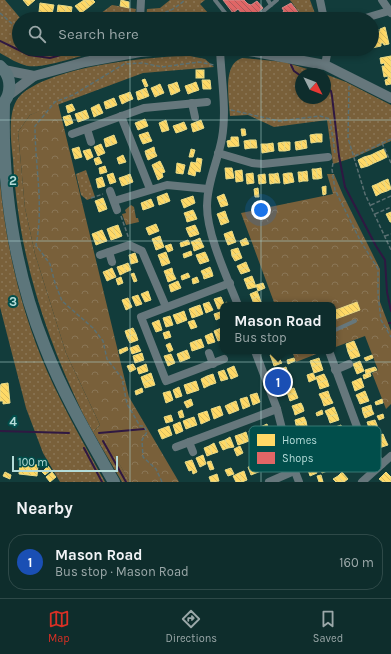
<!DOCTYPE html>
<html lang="en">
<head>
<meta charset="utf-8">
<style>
	body { margin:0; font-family:Karla,sans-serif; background:#173534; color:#f1f3f6 }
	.compass { position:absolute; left:295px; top:68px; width:36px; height:36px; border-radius:50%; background:#0e2d2c; box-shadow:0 2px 6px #0003; rotate:132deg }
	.scale { position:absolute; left:12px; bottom:10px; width:106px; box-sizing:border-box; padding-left:4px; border:2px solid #b4dbd8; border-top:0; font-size:11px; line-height:14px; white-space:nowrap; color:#b4dbd8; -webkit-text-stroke:3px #014e4b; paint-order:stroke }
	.you { position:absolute; left:261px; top:210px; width:14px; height:14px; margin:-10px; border:3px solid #fff; border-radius:50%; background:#1a73e8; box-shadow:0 0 0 6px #1a73e833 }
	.badge { display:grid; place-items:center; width:26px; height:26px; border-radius:50%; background:#d93025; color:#fff; font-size:13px; font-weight:700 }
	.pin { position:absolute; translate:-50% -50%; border:2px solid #fff; box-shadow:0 1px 4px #0006 }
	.popup { position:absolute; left:220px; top:302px; width:116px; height:52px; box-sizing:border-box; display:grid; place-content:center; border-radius:8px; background:#0e2d2c; filter:drop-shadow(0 1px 3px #0005); font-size:13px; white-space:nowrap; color:#9ba8a9 }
	.popup b { font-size:15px; color:#f1f3f6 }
	.popup::after { content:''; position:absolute; left:50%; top:100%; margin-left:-8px; border:8px solid transparent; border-top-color:#0e2d2c }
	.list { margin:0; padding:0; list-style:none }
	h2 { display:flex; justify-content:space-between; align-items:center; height:52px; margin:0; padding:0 16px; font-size:17px }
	h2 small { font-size:13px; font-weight:400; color:#9ba8a9 }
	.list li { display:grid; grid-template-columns:26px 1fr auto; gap:12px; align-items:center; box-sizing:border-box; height:56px; margin:0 8px 8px; padding:0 8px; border:1px solid #2e4948; border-radius:16px }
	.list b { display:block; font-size:15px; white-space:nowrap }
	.list p { margin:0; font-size:13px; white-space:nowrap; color:#9ba8a9 }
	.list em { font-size:13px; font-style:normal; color:#9ba8a9 }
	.icon { flex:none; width:22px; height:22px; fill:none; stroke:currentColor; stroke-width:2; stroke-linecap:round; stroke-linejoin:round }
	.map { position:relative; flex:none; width:391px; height:482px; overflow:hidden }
	.search { position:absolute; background:#0e2d2c; box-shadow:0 2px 6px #0003; left:12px; right:12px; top:12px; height:44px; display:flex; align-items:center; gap:10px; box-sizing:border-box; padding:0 14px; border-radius:22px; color:#9ba8a9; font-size:15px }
	.sheet { height:116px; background:#0e2d2c }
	nav { display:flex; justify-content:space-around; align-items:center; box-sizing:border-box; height:56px; border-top:1px solid #2e4948; background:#0e2d2c; font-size:11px; color:#9ba8a9 }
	nav a { display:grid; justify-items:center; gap:2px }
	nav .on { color:#d93025 }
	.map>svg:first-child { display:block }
	.grass { fill:url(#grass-dots) }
	.park { fill:url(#park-crowns) }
	.homes { fill:url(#homes-back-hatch); stroke:#e8da88 }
	.shops { fill:url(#shops-back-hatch); stroke:#d38988 }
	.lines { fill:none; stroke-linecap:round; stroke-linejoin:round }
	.stream { stroke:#2f1842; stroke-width:2 }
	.path { stroke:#5b7072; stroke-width:1.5; stroke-dasharray:4 2; stroke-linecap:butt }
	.service { stroke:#66777c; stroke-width:4 }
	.minor { stroke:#66777c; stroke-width:8 }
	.tertiary { stroke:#66777c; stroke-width:10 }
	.primary { stroke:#5d767b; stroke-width:12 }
	.grid { fill:none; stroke:#b4dbd8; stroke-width:1; stroke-opacity:0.55 }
	.key { fill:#014e4b; stroke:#377875; stroke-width:1 }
	.key-label { font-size:11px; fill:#b4dbd8 }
	.grid-label { font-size:13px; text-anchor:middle; font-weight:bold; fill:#b4dbd8; stroke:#014e4b; stroke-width:4; stroke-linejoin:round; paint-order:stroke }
</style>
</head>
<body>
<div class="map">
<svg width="391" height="482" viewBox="0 0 391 482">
	<defs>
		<pattern id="grass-dots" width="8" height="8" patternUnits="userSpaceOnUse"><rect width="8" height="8" fill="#79603a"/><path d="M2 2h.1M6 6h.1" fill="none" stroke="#8a7656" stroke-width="1.8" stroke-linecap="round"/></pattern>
		<pattern id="park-crowns" width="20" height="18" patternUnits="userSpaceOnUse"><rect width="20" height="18" fill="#79603a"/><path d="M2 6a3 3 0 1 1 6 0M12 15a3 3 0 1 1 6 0" fill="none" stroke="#8a7656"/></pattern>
		<pattern id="homes-back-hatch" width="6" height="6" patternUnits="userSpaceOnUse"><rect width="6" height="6" fill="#ffd966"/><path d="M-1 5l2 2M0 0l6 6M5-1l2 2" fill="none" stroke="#d7bb5f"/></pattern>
		<pattern id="shops-back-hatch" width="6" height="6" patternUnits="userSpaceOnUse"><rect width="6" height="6" fill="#e06666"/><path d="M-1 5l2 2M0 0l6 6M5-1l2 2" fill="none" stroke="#ad5b5b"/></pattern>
	</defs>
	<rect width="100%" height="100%" fill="#123c3b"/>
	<g class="grass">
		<path d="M0,0h5l16,19h-2v30h91c-21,3 -64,20 -82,17 -10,-2 -19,-8 -28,-13z"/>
		<path d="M170,0h35l-5,4 9,10 24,5h-87l1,-10 13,-1z"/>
		<path d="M290,0h20l7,19h-13z"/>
		<path d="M112,5l24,4 -2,10h-41z"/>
		<path d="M190,56l15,3 9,8 -71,6 -113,42 -12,17 7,76 10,46 31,99 34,72 -6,6 11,8 25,43h-8c-13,-23 -27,-45 -39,-68 -40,-83 -65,-163 -70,-255 -2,-17 -6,-48 6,-62 27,-30 131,-41 171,-41z"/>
		<path d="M243,58l41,4 40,12h-23v24h24v-24l21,8 45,23v36l-36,16 -22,7 -6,-44 -53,7 -26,-12 -18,1c-1,-16 -8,-54 13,-58z"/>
		<path d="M86,170l9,27 -8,3 -6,-5 -5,-21z"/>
		<path d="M0,182c6,65 21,129 47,189 17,38 38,75 58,111h-45l-17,-29 -17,-45 -26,-101z"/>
	</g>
	<g class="park">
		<path d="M58,103l71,294 50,85h-49l-25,-42 -7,-2 -4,-7 6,-6 -34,-72 -31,-99 -10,-46 -7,-76 12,-17z"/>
		<path d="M327,174h7l9,21 37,74v33l11,29v73l-5,5 -14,-36 6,-3 -13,-34 -32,12v-43h-58l-34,-92 92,-19z"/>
		<path d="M131,205l3,2 2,11h2l1,4 -13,3 -4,-11 4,-1 -1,-3z"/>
		<path d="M292,351h32l-28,11z"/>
	</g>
	<g class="homes">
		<path d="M23,0h12l-7,6z"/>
		<path d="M84,0l5,7 -8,6 -6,-7z"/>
		<path d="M84,0h9l2,2 -6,5z"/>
		<path d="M121,0l8,2v6l-9,-2z"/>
		<path d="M40,3l14,2 -2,9 -13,-2z"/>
		<path d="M58,5l8,1 -1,9 -8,-1z"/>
		<path d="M66,6l6,1 -1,8h-6z"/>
		<path d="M385,27l4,17 -5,1 -1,-2h-2v3l-9,2v-17l6,-2v3l2,-1v-2z"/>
		<path d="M347,49h21l-11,3 -1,-3 -2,1v2l-5,2z"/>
		<path d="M391,56v28l-5,1 -1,-5 3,-1v-3l-4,1 -2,-11h3l-1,-3 -3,1 -1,-6z"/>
		<rect x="196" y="70" width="8" height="8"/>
		<path d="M145,79l3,7 -3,1 -3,-7z"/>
		<path d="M202,80h8l1,9h-8z"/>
		<path d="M177,82l3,9 -4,2 -4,-9z"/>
		<path d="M196,82l3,8 -6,2 -2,-8z"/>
		<path d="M160,84l4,9 -5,2 -3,-9z"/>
		<path d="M172,84l4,9 -5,2 -3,-10z"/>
		<path d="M191,84l2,8 -5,2 -3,-8z"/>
		<path d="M156,86l3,9 -4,2 -4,-9z"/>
		<path d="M146,88l3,8 -5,2 -3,-8z"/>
		<path d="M141,90l3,8 -6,2 -2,-8z"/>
		<path d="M130,92l3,7 -5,2 -3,-7z"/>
		<path d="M125,94l3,7 -6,3 -3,-8z"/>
		<path d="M114,98l3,7 -5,2 -3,-7z"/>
		<path d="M109,100l3,7 -6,2 -2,-7z"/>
		<path d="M72,104l3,6 -7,3 -2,-7z"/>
		<path d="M99,104l4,9 -5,2 -3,-9z"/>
		<path d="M95,106l3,9 -4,2 -3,-9z"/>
		<path d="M86,110l3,8 -5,2 -3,-8z"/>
		<path d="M81,112l3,8 -6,2 -3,-8z"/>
		<path d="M70,115l3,8 -7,3 -3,-9z"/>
		<path d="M145,119l3,7 -10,4 -3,-7z"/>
		<path d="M166,120l3,10 -7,2 -3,-9z"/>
		<path d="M201,120l3,8 -5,2 -3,-8z"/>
		<path d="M184,122l3,7 -5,2 -3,-7z"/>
		<path d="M196,122l3,8 -6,2 -2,-8z"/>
		<path d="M179,124l3,7 -6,2 -3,-7z"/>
		<path d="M241,129h4l1,6 -4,1z"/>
		<path d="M148,132l2,5 -9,3 -2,-5z"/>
		<path d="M316,134h6v8h-5z"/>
		<path d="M316,134l1,8 -6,1 -1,-8z"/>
		<path d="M114,135l3,8 -5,2 -3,-8z"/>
		<path d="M109,137l3,8 -6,2 -2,-8z"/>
		<path d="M150,137l2,4 -9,3 -2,-4z"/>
		<path d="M231,137h7l1,9 -11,1 -1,-6 4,-1z"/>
		<path d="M250,140h6l1,8h-6z"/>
		<path d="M250,140l1,8 -6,1 -1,-8z"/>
		<path d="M306,140l1,8 -5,1 -1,-8z"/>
		<path d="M301,141l1,8 -6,1 -1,-8z"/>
		<path d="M284,142h6v8l-5,1z"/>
		<path d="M284,142l1,9h-6l-1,-8z"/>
		<path d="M273,143l1,8 -6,1 -1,-8z"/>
		<path d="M101,144l4,9 -7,3 -4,-9z"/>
		<path d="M261,144h6l1,8 -6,1z"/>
		<path d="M79,147l3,10 -7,2 -3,-10z"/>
		<path d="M154,147l1,5 -9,3 -1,-4z"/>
		<path d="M90,149l3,8 -6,3 -4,-9z"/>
		<path d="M191,149l4,1 -2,7h-4z"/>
		<path d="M384,149l3,8 -6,3 -4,-8z"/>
		<path d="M155,152l2,4 -9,4 -2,-5z"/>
		<path d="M377,152l4,8 -7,3 -3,-8z"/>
		<path d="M123,155l3,7 -7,2 -2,-6z"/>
		<path d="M371,155l3,8 -6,3 -4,-9z"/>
		<path d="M99,157l3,6 -6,2 -2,-6z"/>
		<path d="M364,157l4,9 -7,2 -3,-8z"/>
		<path d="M197,158l5,1 -2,13 -4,-1 -1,5 -7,-2 3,-12 5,1z"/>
		<path d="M160,161l3,6 -9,3 -2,-5z"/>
		<path d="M177,163l8,2 -2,9 -7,-1z"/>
		<path d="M105,166l2,6 -7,2 -1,-6z"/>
		<path d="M163,167l2,5 -3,1 1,4 -5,3 -4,-10z"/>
		<path d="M225,168h7l2,10 -8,1z"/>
		<path d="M321,168l1,10 -4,1 -2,-10z"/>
		<path d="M312,169h4l2,10h-5z"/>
		<path d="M242,170l1,11 -7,1 -1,-11z"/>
		<path d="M307,171l1,10h-5l-1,-9z"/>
		<path d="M298,172h4l1,9 -4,1z"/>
		<path d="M113,173l3,9 -6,2 -3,-9z"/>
		<path d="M253,173l1,10 -7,1 -1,-10z"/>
		<path d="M278,173l2,10h-5l-1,-9z"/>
		<path d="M288,173h4l2,9 -5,1z"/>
		<path d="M288,173l1,10 -5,1 -1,-10z"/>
		<path d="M130,174l3,8 -5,2 -3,-8z"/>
		<path d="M265,174l1,9 -7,1 -1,-9z"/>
		<path d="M269,174h5l1,9 -5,1z"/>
		<path d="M125,176l3,8 -6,2 -3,-8z"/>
		<path d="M102,177l3,9 -7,2 -2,-9z"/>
		<path d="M388,179l3,10 -4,2 -4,-10z"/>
		<path d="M383,181l4,10 -6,2 -4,-9z"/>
		<path d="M377,184l4,9 -5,3 -4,-10z"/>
		<path d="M326,186v8l-3,1 -1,-8z"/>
		<path d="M258,188l1,9h-4l-1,-8z"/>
		<path d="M167,193l3,8 -5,2 -3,-8z"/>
		<path d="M224,194l2,5 -7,3 -2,-5z"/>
		<path d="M162,195l3,8 -6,2 -2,-8z"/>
		<path d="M193,196l2,7 -11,5 -3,-8z"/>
		<path d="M103,198l2,5 -8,3 -2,-5z"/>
		<path d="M151,199l3,7 -5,2 -3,-7z"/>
		<path d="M226,199l2,6 -7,2 -2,-5z"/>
		<path d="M146,201l3,7 -6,2 -2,-7z"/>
		<path d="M105,203l2,6 -8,3 -2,-6z"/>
		<path d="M193,210l2,4 -9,4 -2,-5z"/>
		<path d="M225,211l2,6 -8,2 -2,-5z"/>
		<path d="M391,212v10h-1l-4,-8z"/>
		<path d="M195,214l2,5 -10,3 -1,-4z"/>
		<path d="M227,217l2,5 -8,3 -2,-6z"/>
		<path d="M156,224l3,7 -10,4 -3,-7z"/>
		<path d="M118,225l4,11 -5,2 -5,-11z"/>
		<path d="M195,225l2,4 -9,4 -2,-5z"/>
		<path d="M112,227l5,11 -6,2 -4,-11z"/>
		<path d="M197,229l2,5 -9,3 -2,-4z"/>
		<path d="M102,230l5,11 -6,2 -4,-11z"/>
		<path d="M232,231l2,6 -8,3 -2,-6z"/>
		<path d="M97,232l4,11 -5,2 -4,-11z"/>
		<path d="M160,236l2,6 -8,2 -2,-5z"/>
		<path d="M234,237l2,5 -8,3 -2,-5z"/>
		<path d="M200,238l2,5 -9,3 -2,-4z"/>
		<path d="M246,238l3,6 -7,2 -2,-5z"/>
		<path d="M188,240l2,4 -9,3 -1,-4z"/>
		<path d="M162,242l2,5 -8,3 -2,-6z"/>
		<path d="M202,243l2,4 -10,4 -1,-5z"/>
		<path d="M171,244l2,6 -5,2 -3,-6z"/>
		<path d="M238,248l2,5 -8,3 -1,-6z"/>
		<path d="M191,251l1,4 -8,3 -1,-4z"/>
		<path d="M166,252l2,6 -8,2 -2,-5z"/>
		<path d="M205,252l2,4 -9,4 -2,-5z"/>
		<path d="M135,253l3,9 -7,2 -2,-9z"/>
		<path d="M240,253l2,5 -7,3 -3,-5z"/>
		<path d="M207,256l2,5 -9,3 -2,-4z"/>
		<path d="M168,258l2,5 -8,3 -2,-6z"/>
		<path d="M246,262l2,5 -9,3 -2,-4z"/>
		<path d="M128,263l3,7 -5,2 -3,-7z"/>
		<path d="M123,265l3,7 -6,3 -3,-8z"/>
		<path d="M210,267l2,5 -9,3 -2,-4z"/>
		<path d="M248,267l2,4 -9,3 -2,-4z"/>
		<path d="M112,268l4,9 -5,2 -3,-9z"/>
		<path d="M172,268l1,5 -7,3 -2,-5z"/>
		<path d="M108,270l3,9 -4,2 -4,-9z"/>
		<path d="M212,272l1,4 -9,3 -1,-4z"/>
		<path d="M134,273l3,8 -3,1 -3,-8z"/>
		<path d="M173,273l3,6 -8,3 -2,-6z"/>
		<path d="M188,273l2,4 -8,3 -1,-4z"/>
		<path d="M252,276l2,5 -8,3 -2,-5z"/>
		<path d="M121,277l2,6 -5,2 -2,-6z"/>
		<path d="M197,277l2,5 -6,2 -1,-5z"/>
		<path d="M178,281l3,7 -10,4 -2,-7z"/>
		<path d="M254,281l2,6 -8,2 -2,-5z"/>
		<path d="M263,283l2,5 -7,3 -2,-6z"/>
		<path d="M148,291l3,9 -6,2 -4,-8z"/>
		<path d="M257,291l2,5 -7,3 -2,-5z"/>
		<path d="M138,295l4,9 -6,2 -4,-9z"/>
		<path d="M259,296l2,6 -7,2 -2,-5z"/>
		<path d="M221,297l3,7 3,-2 1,3h-5v3l-5,1 -4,-10z"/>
		<path d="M128,298l4,9 -6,3 -4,-10z"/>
		<path d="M209,302l4,8 -7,3 -3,-9z"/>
		<path d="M357,302l3,8 -27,10v-9z"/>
		<path d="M200,305l3,9 -5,2 -4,-9z"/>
		<path d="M194,307l4,9 -6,2 -3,-9z"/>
		<path d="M184,311l3,9 -5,2 -3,-9z"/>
		<path d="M220,312l2,5 -6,3 -2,-6z"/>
		<path d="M179,313l3,9 -5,2 -4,-9z"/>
		<path d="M170,316l3,9 -7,2 -3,-9z"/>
		<path d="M159,320l3,10 -6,2 -4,-9z"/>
		<path d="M194,320l3,7 -6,2 -3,-7z"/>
		<path d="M133,328l3,6 -9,3 -2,-6z"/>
		<path d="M221,328l2,11 -5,2 -4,-10z"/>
		<path d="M169,331l2,6 -6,2 -2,-6z"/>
		<path d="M212,333l3,9 -7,2 -3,-8z"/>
		<path d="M136,334l2,6 -8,3 -3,-6z"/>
		<path d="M201,339l3,8 -6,2 -3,-8z"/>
		<path d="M195,341l3,8 -6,2 -2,-8z"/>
		<path d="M354,341l3,7 -9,4 -2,-8z"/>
		<path d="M170,343l3,7 -4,2 -3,-7z"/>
		<path d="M138,345l3,6 -9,3 -2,-6z"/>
		<path d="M127,347l1,3 -8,4 -1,-4z"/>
		<path d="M357,348l3,8 -9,3 -3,-7z"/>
		<path d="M187,350l3,8 -5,2 -3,-8z"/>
		<path d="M182,352l3,8 -5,2 -3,-8z"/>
		<path d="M278,352l1,6 -7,2 -2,-5z"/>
		<path d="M142,353l2,7 -9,3 -2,-7z"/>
		<path d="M171,354l4,9 -7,3 -4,-10z"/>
		<path d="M372,355l1,3 -7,3 -2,-3z"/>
		<path d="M279,358l3,5 -8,3 -2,-6z"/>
		<path d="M294,358l1,3 -7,3 -1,-4z"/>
		<path d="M319,358l2,6 -9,3 -2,-6z"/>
		<path d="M360,361l2,5 -7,3 -2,-5z"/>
		<path d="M133,364l3,5 -6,3 -3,-6z"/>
		<path d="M146,364l2,7 -9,3 -2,-6z"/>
		<path d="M321,364l2,6 -9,3 -2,-6z"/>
		<path d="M234,366l4,10 -7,3 -4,-10z"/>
		<path d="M362,366l2,5 -7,3 -2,-5z"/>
		<path d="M286,367l2,6 -8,3 -2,-6z"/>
		<path d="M375,367l2,3 -11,4 -1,-4z"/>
		<path d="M224,370l4,9 -7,2 -3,-9z"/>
		<path d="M151,373l2,6 -10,4 -2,-6z"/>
		<path d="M288,373l2,5 -8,3 -2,-5z"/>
		<path d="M313,373l3,6 -7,3 -2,-7z"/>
		<path d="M370,373l1,3 -7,3 -1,-4z"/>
		<path d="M213,374l3,9 -6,2 -3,-9z"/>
		<path d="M324,374l3,6 -9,3 -2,-6z"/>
		<path d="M207,376l3,9 -6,3 -3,-9z"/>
		<path d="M290,378l2,5 -8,3 -2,-5z"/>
		<path d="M361,378l3,9 -9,4 -3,-9z"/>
		<path d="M153,379l2,6 -10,3 -2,-5z"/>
		<path d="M327,380l2,6 -9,3 -2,-6z"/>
		<path d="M196,381l3,9 -6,2 -3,-9z"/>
		<path d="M8,383l2,20 -7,1v-3h-3v-13l1,-4z"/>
		<path d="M190,383l3,9 -6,2 -3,-9z"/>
		<path d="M179,387l3,9 -6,2 -3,-8z"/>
		<path d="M142,388l1,4 -7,3 -1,-4z"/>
		<path d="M294,388l2,5 -8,2 -2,-5z"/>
		<path d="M170,391l3,9 -7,3 -3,-10z"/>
		<path d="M328,391l2,6 -8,3 -3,-6z"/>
		<path d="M365,391l2,5 -9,3 -2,-4z"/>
		<path d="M257,393l3,9 -7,3 -3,-10z"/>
		<path d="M296,393l2,5 -8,3 -2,-6z"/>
		<path d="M367,396l2,5 -9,3 -2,-5z"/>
		<path d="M247,397l3,9 -7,3 -3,-10z"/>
		<path d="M330,397l3,6 -9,3 -2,-6z"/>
		<path d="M191,399l2,6 -6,3 -3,-6z"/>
		<path d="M382,399l1,4 -7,2 -1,-3z"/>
		<path d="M236,401l3,9 -5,2 -3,-9z"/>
		<path d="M231,403l3,9 -5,2 -4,-8z"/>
		<path d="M301,403l2,4 -9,4 -2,-5z"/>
		<path d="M371,405l1,5 -9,3 -1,-5z"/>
		<path d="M220,406l3,9 -9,4 -3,-10z"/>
		<path d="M303,407l1,4 -9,4 -1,-4z"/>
		<path d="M334,407l3,7 -9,3 -3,-6z"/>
		<path d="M182,410l2,7 -4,1 -2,-6z"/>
		<path d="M322,410l1,4 -6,2 -1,-3z"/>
		<path d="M372,410l2,4 -9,4 -2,-5z"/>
		<path d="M207,411l3,9 -9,4 -3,-10z"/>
		<path d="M337,414l2,6 -9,3 -2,-6z"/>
		<path d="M383,414l1,4 -5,2 -2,-4z"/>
		<path d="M171,415l2,6 -7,2 -2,-6z"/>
		<path d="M194,417l3,8 -6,2 -3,-8z"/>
		<path d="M304,417l2,4 -10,4 -1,-5z"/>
		<path d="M188,419l3,8 -5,2 -3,-8z"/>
		<path d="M375,420l2,5 -8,3 -2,-6z"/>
		<path d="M306,421l1,5 -9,3 -2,-4z"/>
		<path d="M180,422l3,9 -7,3 -3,-9z"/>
		<path d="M267,424l4,10 -8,2 -3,-9z"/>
		<path d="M341,425l2,6 -9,3 -2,-6z"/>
		<path d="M377,425l1,5 -7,3 -2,-5z"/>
		<path d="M169,426l3,9 -10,4 -4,-9z"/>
		<path d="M256,428l3,9 -7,3 -3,-9z"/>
		<path d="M307,431l2,5 -9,3 -2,-5z"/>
		<path d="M343,431l3,6 -9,3 -3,-6z"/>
		<path d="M246,432l3,9 -5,2 -3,-9z"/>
		<path d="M241,434l3,9 -6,2 -3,-9z"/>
		<path d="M383,434l2,5 -8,3 -2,-5z"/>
		<path d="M309,436l1,4 -9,3 -1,-4z"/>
		<path d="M230,437l4,10 -6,1 -3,-8z"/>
		<path d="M385,439l3,6 -9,3 -2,-6z"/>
		<path d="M225,440l3,8 -5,2 -4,-8z"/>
		<path d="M319,440l1,3 -6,3 -2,-4z"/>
		<path d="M351,440l2,6 -9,3 -2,-5z"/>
		<path d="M214,443l4,9 -6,2 -3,-8z"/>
		<path d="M336,444l2,4 -7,3 -2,-4z"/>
		<path d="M276,445l3,8 -3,1 -3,-8z"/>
		<path d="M209,446l3,8 -5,2 -3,-8z"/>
		<path d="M240,446l3,7 -6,3 -3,-7z"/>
		<path d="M309,446l1,5 -7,3 -2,-5z"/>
		<path d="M353,446l2,6 -9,3 -2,-6z"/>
		<path d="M310,451l3,6 -8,3 -2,-6z"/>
		<path d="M323,451l2,3 -8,3 -1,-3z"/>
		<path d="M258,452l3,7 -4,2 -3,-8z"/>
		<path d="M203,455l3,9 -6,3 -4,-9z"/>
		<path d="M275,455l4,9 -7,3 -3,-10z"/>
		<path d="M360,455l2,6 -9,3 -2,-6z"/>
		<path d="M324,456l1,3 -6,3 -1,-4z"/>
		<path d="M269,457l3,10 -6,2 -3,-9z"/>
		<path d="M192,460l5,12 -4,2 -1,-4 -3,1 -4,-9z"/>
		<path d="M211,461l3,8 -4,1 -3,-8z"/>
		<path d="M362,461l2,5 -9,4 -2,-6z"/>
		<path d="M313,462l2,5 -7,3 -2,-5z"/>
		<path d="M20,463l9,1 -1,11 -9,-1z"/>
		<path d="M258,463l3,8 -5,2 -3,-8z"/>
		<path d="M29,464l9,1 -1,11 -9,-1z"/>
		<path d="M253,465l3,8 -5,2 -3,-8z"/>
		<path d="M48,466l3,4 -6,5 -3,-3z"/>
		<path d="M315,467l2,6 -7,3 -2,-6z"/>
		<path d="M329,467l1,3 -8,3 -1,-3z"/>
		<path d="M231,468l3,6 -6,2 -3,-6z"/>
		<path d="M244,471l3,9 -5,2 -3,-9z"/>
		<path d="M5,472l6,3 -1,4 -7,-3z"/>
		<path d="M52,472l4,5 -6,5 -4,-5z"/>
		<path d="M342,472l6,7 -4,3 -6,-6z"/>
		<path d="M386,472l5,5v5h-8l-4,-3z"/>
		<path d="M239,473l3,9h-6l-3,-6z"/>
		<path d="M217,474l2,7 -8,1 -2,-5z"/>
		<path d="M321,475l2,7h-4l-2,-6z"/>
		<path d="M338,476l5,6h-7l-3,-3z"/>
	</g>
	<g class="shops">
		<path d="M223,0h21l4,4 3,1 6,-4 6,7 -9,8 -12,-2 -4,-5 -5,4z"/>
		<path d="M291,3l7,9 -4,3 1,4h-25l5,-4 2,2 7,-6 -2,-3z"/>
	</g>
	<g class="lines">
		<g class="stream">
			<path d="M0,41l29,14 21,3 32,-9"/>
			<path d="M291,65l3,6 7,5"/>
			<path d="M325,86l6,5 1,5 7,60 6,31 31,59 9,14 2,32 4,19"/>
			<path d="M389,323h2"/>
			<path d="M0,431l69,2"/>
			<path d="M99,433l45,-4"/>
			<path d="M103,441l23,41"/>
			<path d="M84,448l18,34"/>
		</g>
		<g class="path">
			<path d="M0,13l19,17"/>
			<path d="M147,13c20,1 23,-1 38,-13"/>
			<path d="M349,86l-1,52 17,56 26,56"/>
			<path d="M231,110l48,11 41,-5 10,3 5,34"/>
			<path d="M382,143l9,20"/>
			<path d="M355,156l36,-17"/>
			<path d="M333,163l-1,6 3,21 25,50 18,29v25l3,26 10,17"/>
			<path d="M91,198l12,-4"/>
			<path d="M371,205l20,-9"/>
			<path d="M375,214l16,-7"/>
			<path d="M121,216l8,23"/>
			<path d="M385,236l6,-2"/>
			<path d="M162,482l-6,-13 -13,-12 -1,-17 5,-8 -3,-6h-4l-13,-22 -5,-26 -15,-19 -4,-18 -10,-13 -31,-27 -7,-18 -5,-19 -14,-19c8,-40 -1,-79 -1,-119l20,-24 18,-7 51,-31 19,-1 19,4 37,-5 15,3"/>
		</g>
		<g class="service">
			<path d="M215,0l11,14 29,4 16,-13"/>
			<path d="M268,0l3,5 6,-5"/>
			<path d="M333,331l22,-10"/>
		</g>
		<g class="minor">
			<path d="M320,0l4,19"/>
			<path d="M382,0l9,13"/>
			<path d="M140,19l1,-19"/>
			<path d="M362,19l27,-8"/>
			<path d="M220,49c1,29 7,60 2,89 -4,23 -15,44 -15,68 0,29 20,71 31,99"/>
			<path d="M325,65l3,-16"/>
			<path d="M192,103l3,14"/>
			<path d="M121,116l29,73"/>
			<path d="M87,129l4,13"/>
			<path d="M72,134l72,-26 63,-6"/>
			<path d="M218,153l34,10 11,1 65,-7"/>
			<path d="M110,191l7,19"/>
			<path d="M114,201l53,-16 41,4"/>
			<path d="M109,252l3,10"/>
			<path d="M100,255l29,-10 13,6 24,56"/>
			<path d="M255,351l22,58 12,47 10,26"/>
			<path d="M329,351l34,92 19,21"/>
			<path d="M209,353l4,11"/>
			<path d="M224,359l-58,22 -25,-64 89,-34"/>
			<path d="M335,370l14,-6"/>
			<path d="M189,442l4,10"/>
			<path d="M176,447l101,-38"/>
			<path d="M269,482l25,-11"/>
			<path d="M362,482l29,-26"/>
		</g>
		<g class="tertiary">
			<path d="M221,49l28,2 76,14 66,33"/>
			<path d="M4,70l30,6"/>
			<path d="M9,95l25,-19 51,-14 55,-10 37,-3"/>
		</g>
		<g class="primary">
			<path d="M0,66c13,11 12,30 0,41"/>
			<path d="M4,103c-2,82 10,167 41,244 18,47 44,91 69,135"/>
		</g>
	</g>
	<path class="grid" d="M130,0v19M261,0v19M130,49v433M261,49v433M0,120h391M0,241h391M0,362h391"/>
	<rect x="249" y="426" width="132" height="46" rx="6" class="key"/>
	<rect x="257" y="434" width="18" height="12" fill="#ffd966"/>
	<rect x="257" y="452" width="18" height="12" fill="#e06666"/>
	<g class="key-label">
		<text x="282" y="444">Homes</text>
		<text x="282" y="462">Shops</text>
	</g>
	<g class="grid-label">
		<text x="13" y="185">2</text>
		<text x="13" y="306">3</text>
		<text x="13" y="426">4</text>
	</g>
</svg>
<svg class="compass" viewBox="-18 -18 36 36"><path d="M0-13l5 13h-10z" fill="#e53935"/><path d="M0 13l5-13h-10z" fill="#9ba8a9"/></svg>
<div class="scale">100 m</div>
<div class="you"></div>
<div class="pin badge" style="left:278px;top:382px;background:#1a4fb4">1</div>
<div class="popup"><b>Mason Road</b>Bus stop</div>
<div class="search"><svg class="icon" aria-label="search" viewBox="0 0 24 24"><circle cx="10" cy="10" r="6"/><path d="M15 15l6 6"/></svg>Search here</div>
</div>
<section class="sheet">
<h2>Nearby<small></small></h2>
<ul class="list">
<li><span class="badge" style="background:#1a4fb4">1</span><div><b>Mason Road</b><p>Bus stop · Mason Road</p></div><em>160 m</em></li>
</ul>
</section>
<nav>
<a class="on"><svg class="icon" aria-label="map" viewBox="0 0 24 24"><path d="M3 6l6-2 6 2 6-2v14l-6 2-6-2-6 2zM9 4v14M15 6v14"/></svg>Map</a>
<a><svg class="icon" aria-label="directions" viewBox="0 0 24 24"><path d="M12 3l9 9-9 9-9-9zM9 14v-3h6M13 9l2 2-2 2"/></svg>Directions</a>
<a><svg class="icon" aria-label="saved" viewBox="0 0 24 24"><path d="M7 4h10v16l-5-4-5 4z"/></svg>Saved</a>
</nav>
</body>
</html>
